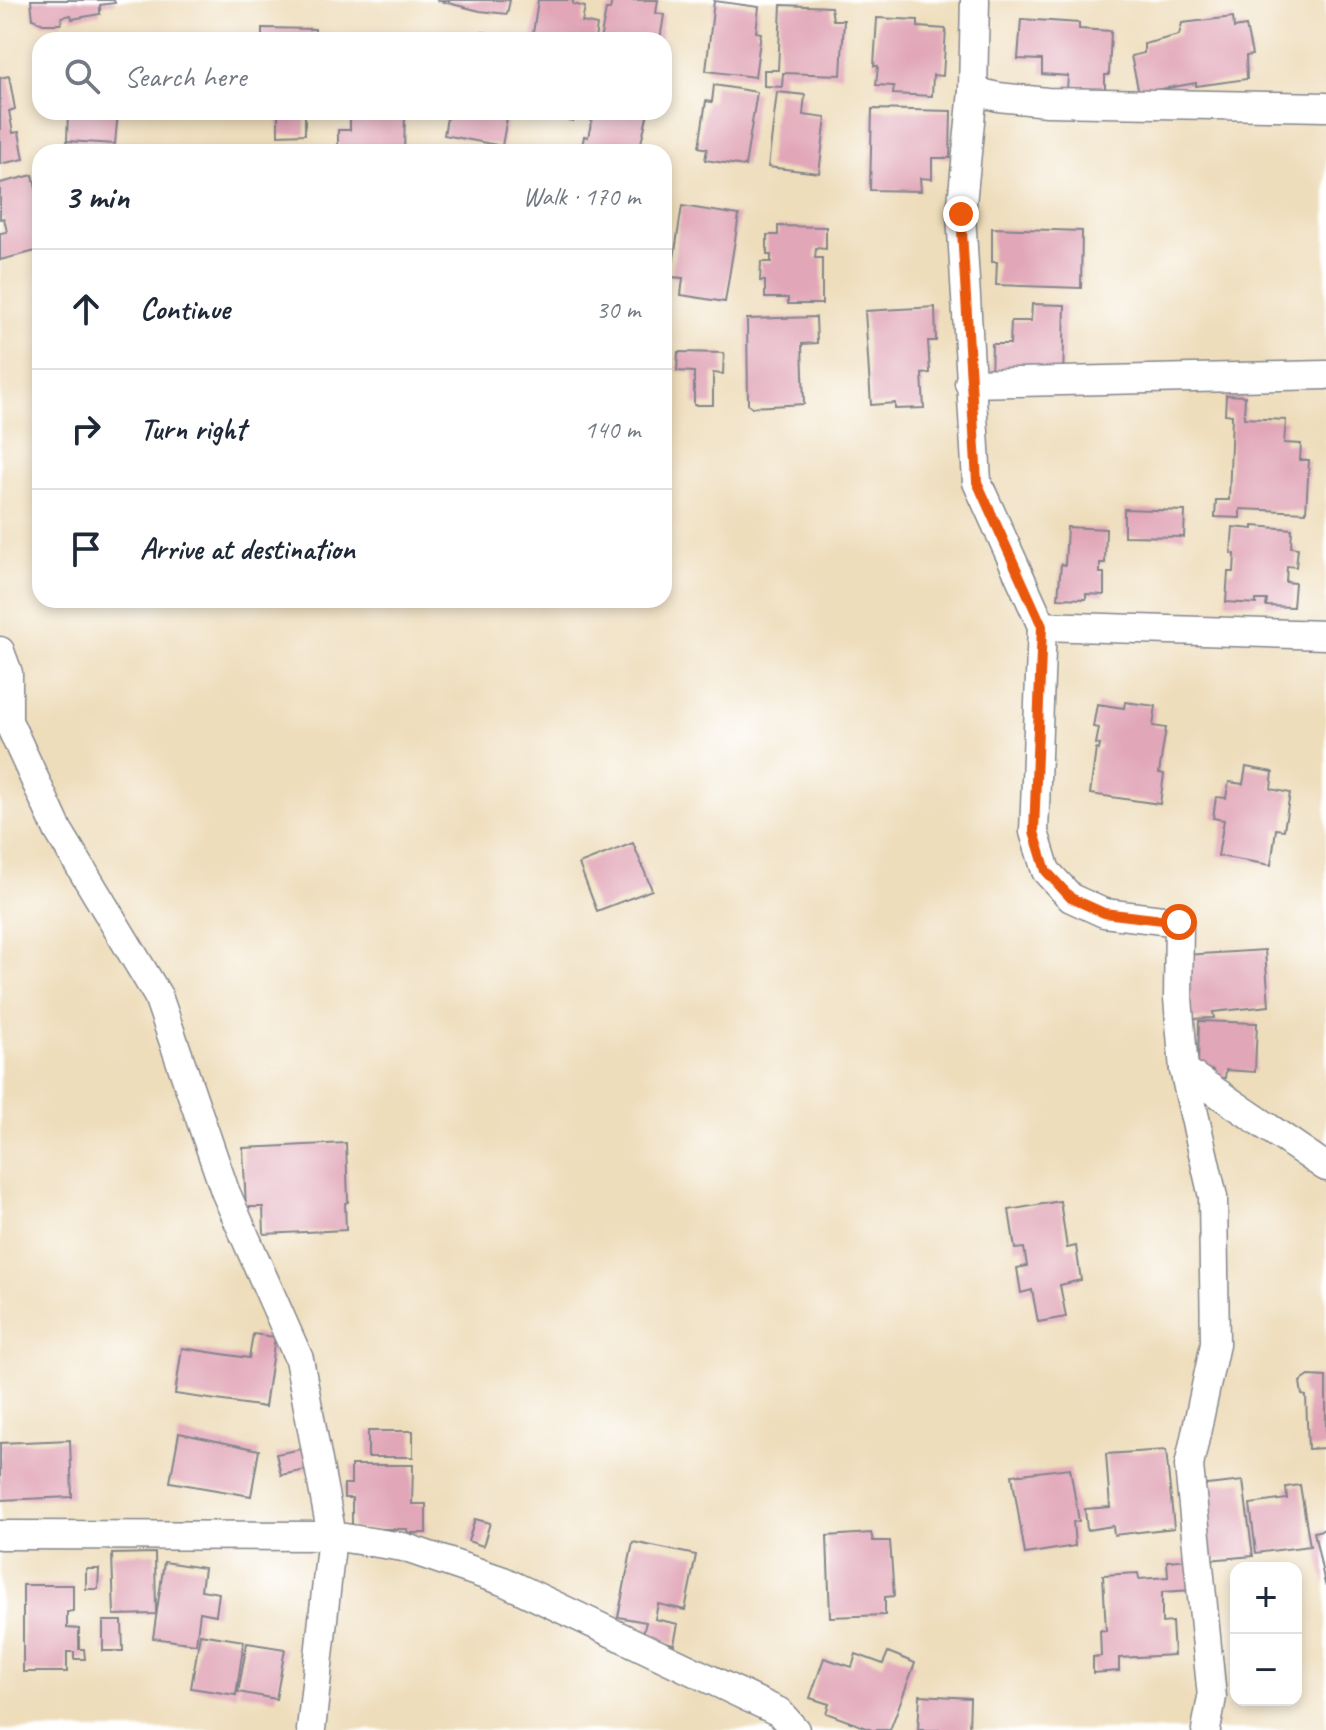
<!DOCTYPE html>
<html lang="en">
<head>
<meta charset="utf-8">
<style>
	body { margin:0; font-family:Caveat,sans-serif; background:#f6f6f7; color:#1f2937 }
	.controls { position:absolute; right:24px; bottom:24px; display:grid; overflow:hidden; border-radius:16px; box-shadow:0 4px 12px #0003 }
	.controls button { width:72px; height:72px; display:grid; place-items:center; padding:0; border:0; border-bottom:2px solid #e0e1e3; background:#fff; color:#1f2937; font:40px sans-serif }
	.stop { position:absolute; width:24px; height:24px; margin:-18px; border:6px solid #ea580c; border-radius:50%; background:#fff }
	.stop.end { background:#ea580c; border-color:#fff; box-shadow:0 2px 8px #0008 }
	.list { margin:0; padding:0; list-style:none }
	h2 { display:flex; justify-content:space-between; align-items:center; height:104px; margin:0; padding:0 32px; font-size:34px }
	h2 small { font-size:26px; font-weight:400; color:#747a83 }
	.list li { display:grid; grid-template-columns:52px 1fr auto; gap:24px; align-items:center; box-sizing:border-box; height:120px; padding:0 32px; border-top:2px solid #e0e1e3 }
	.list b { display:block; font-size:30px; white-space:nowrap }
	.list em { font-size:26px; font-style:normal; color:#747a83 }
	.icon { flex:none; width:44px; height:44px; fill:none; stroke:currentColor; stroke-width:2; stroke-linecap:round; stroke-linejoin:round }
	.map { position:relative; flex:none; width:1326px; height:1730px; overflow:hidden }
	.search { position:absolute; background:#fff; box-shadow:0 4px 12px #0003; left:32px; top:32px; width:640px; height:88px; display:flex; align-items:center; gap:20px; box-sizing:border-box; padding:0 28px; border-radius:24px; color:#747a83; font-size:30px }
	.panel { position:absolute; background:#fff; box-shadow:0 4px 12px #0003; left:32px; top:144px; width:640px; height:464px; border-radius:24px }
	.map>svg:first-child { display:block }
	.building { fill:#e1a6b7 }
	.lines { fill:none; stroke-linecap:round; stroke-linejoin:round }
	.street-casing { stroke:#84868c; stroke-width:31 }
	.street { stroke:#fff; stroke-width:28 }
	.route { stroke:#ea580c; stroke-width:10 }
</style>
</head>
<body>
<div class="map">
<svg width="1326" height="1730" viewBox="0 0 1326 1730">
	<rect width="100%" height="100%" fill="#fff"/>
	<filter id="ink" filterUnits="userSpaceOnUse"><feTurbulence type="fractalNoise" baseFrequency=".0125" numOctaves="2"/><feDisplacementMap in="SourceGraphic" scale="16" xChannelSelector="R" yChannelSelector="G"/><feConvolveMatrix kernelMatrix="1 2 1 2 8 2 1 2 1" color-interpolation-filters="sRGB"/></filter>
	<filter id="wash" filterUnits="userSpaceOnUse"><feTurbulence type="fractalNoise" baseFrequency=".006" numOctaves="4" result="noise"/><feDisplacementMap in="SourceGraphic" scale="32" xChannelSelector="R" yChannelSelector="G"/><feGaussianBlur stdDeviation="1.8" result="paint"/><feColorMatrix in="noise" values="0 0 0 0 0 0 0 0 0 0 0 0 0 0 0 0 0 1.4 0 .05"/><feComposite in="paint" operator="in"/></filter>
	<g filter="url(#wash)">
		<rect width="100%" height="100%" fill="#edb"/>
		<g id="blocks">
			<g class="building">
				<path d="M31,0h83l1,3 -15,2v9l-28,5 -1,-4 -9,2 -1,7h-18l-10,-5z"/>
				<path d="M436,0h74l-3,14 -27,-3z"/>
				<path d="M538,0h35v4l12,3 -3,15 15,3 -2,15h-63z"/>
				<path d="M612,0h46l-2,13 8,2 -4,25h-60l6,-30h4z"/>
				<path d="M714,1l45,6 -3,25 5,1 -6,44 -49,-6z"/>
				<path d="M781,5l50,2 2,13h11l-3,55 -58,-2 -1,14 -18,-1v-16h14z"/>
				<path d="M1233,17l1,11 12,-2 6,29 -6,1 1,23 -51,7v-3l-57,10 -8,-37 13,-3v-9l35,-9 3,-12z"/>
				<path d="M877,18l41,2v7l28,2 -3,47 -10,-1 -1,21 -39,-2 1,-8 -18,-1 2,-19h-4z"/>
				<path d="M1021,19l58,4v6l32,2 -2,44h-4v18l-38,-3 1,-14 -26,-2v-14l-24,-1z"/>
				<path d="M262,28l53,1v11h-53z"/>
				<path d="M481,32l34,5v3h-35z"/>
				<path d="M9,76l6,33 -6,2 4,22 6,-1 5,27 -24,5v-86z"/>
				<path d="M714,85l43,7 -12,74 -40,-6 2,-11 -8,-2 7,-46 6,1z"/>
				<path d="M777,92l28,3 -2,20 23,3 -7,55 -51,-6z"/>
				<path d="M872,109l79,2 -1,47h-18v21l-12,-1 1,13 -51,-1z"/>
				<path d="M68,112h50l-3,32 -48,-3z"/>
				<path d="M278,112h27v22l-27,1z"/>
				<path d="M350,112h55l-1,40h-66v-22h12z"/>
				<path d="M448,112h60l-6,34 -58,-11z"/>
				<path d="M520,112h54l-1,9z"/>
				<path d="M590,112h58l-9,40h-58l3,-16 4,1 4,-17 -3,-1z"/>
				<path d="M33,175l7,30v45l-40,10v-27l7,-1 -3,-14 -4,1v-36z"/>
				<path d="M682,206l57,9 -14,87 -44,-7 2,-17 -12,-1z"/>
				<path d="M778,226l48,1v22l-10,-1 -1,10h7v46h-34v-6h-23v-17h-5l1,-19h10v-7h-4v-20h11z"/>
				<path d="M992,228l90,3 -1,57 -85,-3 1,-23h-5z"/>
				<path d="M1032,304l33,1 -2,74 -72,-2 1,-33h18l1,-23h20z"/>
				<path d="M935,307l1,34h-8l2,32 -8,1 2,34 -29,1v-6l-24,2 -6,-94z"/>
				<path d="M816,317l1,26 -15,1 2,60 -53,3 -3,-3 -1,-85z"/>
				<path d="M678,352l46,1 -1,21 -10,-1v32h-19v-33l-17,-1z"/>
				<path d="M1226,395l19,1 -1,22 42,2 -2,23 17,1 -1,16h9l-3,52 -66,-3v9l-25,-1 1,-17h13l3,-85 -7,-1z"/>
				<path d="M1124,509l61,2 -1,26 -60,-1z"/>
				<path d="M1253,526l39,3 -1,18 7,1 -2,19 -9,-1 -1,16 9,1 -2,24 -27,-1 1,-6h-11v4l-30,-2 2,-30h6l1,-18 -4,-1 2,-26 20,2z"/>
				<path d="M1067,527l39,2 -1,34h-5v10h4v22l-18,-1v5l-28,-1 3,-34 4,1z"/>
				<path d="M1125,702l31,4 -3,20 13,2 -7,45 5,1 -4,30 -70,-10 6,-45 3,1 1,-5 -4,-1 3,-16 -6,-1 4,-23 27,4z"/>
				<path d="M1246,767l27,5 -2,17 19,4 -6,37 -8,-1 -5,36 -53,-9 6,-36 -11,-2 3,-21 10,1 3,-16 14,2z"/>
				<path d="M633,843l19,47 -55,21 -18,-47z"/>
				<path d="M1265,950l4,56 -56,6 1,6 -23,1 -6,-64z"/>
				<path d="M1199,1021l58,2 -2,49 -29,-2 -1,8 -13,-1 1,-7 -15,-1z"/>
				<path d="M346,1143l2,59 -3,1 1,27 -82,4 -1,-27h-17l-3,-59z"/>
				<path d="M1060,1201l7,47 9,-2 5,34 -21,5 6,32 -28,5 -6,-32 -11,3 -4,-25 10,-2 -3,-18 -9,1 -6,-39z"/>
				<path d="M253,1334l22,3 -10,70 -90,-13 7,-46 67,10z"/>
				<path d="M1309,1376l17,1v71l-18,1 -2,-53 -4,-1 -2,-13z"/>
				<rect x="368" y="1431" width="45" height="26"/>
				<path d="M179,1433l80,17 -8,46 -81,-14z"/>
				<path d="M70,1440l2,57 -72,3v-57z"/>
				<path d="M312,1447l4,21 -35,7 -5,-21z"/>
				<path d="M1166,1450l8,78 -60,7 -1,-9 -26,4 -2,-21 25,-2 -4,-53z"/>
				<path d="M351,1465h62l-1,39h14v29h-18l-1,-4h-55v-31h-8v-14h7z"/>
				<path d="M1070,1468l9,53 -6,1 2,24 -50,8 -13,-79z"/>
				<path d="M1243,1481l10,75 -45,4 -10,-74z"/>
				<path d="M1300,1485l10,61 -54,7 -6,-49 37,-5 -1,-12z"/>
				<path d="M475,1519l15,4 -7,23 -15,-5z"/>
				<path d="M1326,1529v54l-1,1 -11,-52z"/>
				<path d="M871,1533l2,8h17l4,55 -9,1v18l-55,2 -3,-81z"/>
				<path d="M633,1542l63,13 -11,55 -27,-6 -3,15 23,5 -4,20 -32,-7 4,-15 -28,-5z"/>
				<path d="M155,1553l1,61 -42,1 -2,-61z"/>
				<path d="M1191,1559l2,31 -31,2v31l10,-1 2,33 -55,3v13l-26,2v-16l8,-1 -1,-26 6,1 -3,-56 35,-2 1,6 29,-2 -1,-16z"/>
				<path d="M164,1562l40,6 -3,22 18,3 -3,22 -16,-3 -4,32 -43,-6z"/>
				<path d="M86,1569h13l-1,20h-12z"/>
				<path d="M23,1585h50v26l-6,1v16l12,1v20h5l1,10h-11v-7h-7v20h-44z"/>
				<path d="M103,1621h19l1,30h-20z"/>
				<path d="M200,1634l44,7 -8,54 -45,-7z"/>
				<path d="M247,1643l38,6 -9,50 -38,-7z"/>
				<path d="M888,1652l27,11 -25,67h-18l-46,-17 3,-9 -19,-6 14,-40 28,9 4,-13 27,10z"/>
				<path d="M920,1695l50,3 -1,32h-51z"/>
			</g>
		</g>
	</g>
	<g filter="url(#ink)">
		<use href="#blocks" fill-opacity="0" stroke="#84868c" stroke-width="2"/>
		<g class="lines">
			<defs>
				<g id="street">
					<path d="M975,0l-2,91 -12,123 16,268 65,144 284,9"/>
					<path d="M973,91l25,6 49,5 279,5"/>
					<path d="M969,383l357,-8"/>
					<path d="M1042,626l-8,206 12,39 25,27 33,15 75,9 -1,76 6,72 142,97"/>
					<path d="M0,651l8,22v48l50,109 100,166 67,195 74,168 33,177 -21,194"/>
					<path d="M1184,1070l29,127 2,147 -26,122 23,231 -6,33"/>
					<path d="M0,1535l332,1 71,11 100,34 276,131 16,18"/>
				</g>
			</defs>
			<use href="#street" class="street-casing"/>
			<use href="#street" class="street"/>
		</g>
	</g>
	<g class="lines" filter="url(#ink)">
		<path class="route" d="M961,214l16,268 65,144 -8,206 12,39 25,27 33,15 75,9"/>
	</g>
</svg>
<div class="controls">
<button>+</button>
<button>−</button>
</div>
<div class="stop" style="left:1179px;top:922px"></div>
<div class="stop end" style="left:961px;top:214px"></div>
<div class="search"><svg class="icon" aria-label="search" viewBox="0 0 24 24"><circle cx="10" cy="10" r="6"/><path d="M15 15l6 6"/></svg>Search here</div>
<section class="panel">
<h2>3 min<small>Walk · 170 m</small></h2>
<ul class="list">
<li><svg class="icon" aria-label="ahead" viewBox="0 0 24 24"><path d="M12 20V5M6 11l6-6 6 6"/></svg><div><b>Continue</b></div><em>30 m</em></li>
<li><svg class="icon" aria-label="right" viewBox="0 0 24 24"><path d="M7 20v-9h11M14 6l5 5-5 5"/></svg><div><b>Turn right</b></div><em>140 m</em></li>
<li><svg class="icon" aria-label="arrive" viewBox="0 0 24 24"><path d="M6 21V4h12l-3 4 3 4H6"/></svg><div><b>Arrive at destination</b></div></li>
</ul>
</section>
</div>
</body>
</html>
